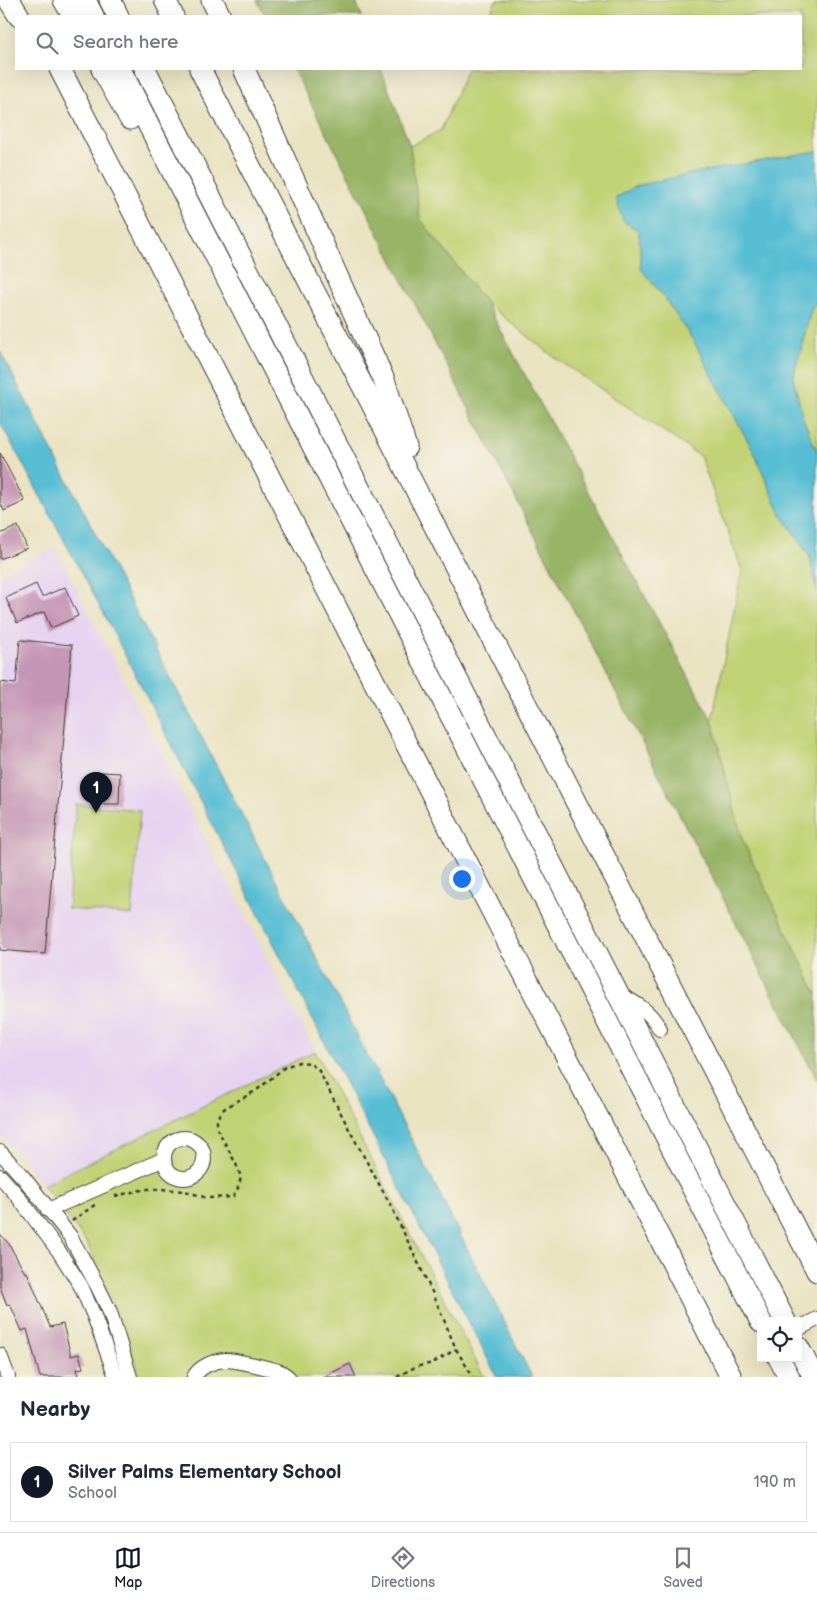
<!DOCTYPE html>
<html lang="en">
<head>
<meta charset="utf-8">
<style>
	body { margin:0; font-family:"Balsamiq Sans",sans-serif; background:#f2f2f3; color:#1f2937 }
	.controls { position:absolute; right:15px; bottom:15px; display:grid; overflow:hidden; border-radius:0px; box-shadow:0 5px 20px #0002 }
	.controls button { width:45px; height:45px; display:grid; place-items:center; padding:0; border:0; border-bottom:1px solid #e0e1e3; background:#fff; color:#1f2937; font:25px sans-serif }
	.you { position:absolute; left:461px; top:878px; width:18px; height:18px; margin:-12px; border:4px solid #fff; border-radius:50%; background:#1a73e8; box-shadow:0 0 0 8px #1a73e833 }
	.badge { display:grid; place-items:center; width:32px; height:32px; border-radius:50%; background:#111827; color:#fff; font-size:16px; font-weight:700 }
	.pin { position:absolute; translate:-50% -41px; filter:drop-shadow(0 1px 2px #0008) }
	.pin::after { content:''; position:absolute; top:26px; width:18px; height:15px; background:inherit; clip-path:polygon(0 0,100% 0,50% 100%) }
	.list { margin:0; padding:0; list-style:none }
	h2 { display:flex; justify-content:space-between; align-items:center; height:65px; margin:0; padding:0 20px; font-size:21px }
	h2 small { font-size:16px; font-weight:400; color:#747a83 }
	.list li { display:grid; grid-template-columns:32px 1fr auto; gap:15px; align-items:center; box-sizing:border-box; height:80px; margin:0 10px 10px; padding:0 10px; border:1px solid #e0e1e3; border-radius:0px }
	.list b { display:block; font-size:19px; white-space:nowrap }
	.list p { margin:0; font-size:16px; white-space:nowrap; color:#747a83 }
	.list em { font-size:16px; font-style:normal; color:#747a83 }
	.icon { flex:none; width:28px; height:28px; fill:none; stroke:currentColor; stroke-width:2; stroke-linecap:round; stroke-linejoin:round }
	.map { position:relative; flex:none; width:817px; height:1377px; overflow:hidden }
	.search { position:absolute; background:#fff; box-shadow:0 5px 20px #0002; left:15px; right:15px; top:15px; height:55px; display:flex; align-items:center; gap:12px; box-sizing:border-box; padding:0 18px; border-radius:0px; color:#747a83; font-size:19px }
	.sheet { height:155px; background:#fff }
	nav { display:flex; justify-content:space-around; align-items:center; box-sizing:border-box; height:70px; border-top:1px solid #e0e1e3; background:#fff; font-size:14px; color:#747a83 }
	nav a { display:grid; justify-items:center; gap:2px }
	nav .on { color:#111827 }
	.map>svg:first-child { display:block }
	.built { fill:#e6d3f0 }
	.green { fill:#c1d274; stroke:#6e7748 }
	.forest { fill:#98b466; stroke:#5a6841 }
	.water { fill:#56bdd3; stroke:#396c78 }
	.building { fill:#c595b5 }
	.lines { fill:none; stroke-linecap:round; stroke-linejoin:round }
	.minor-casing { stroke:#3b3a35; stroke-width:16 }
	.highway-casing { stroke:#3b3a35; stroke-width:23 }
	.path { stroke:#3b3a35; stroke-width:2.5; stroke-dasharray:4 4; stroke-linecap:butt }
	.minor { stroke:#fff; stroke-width:14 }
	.highway { stroke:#fff; stroke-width:21 }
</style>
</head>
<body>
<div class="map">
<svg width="817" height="1377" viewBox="0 0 817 1377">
	<rect width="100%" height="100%" fill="#f7f3e8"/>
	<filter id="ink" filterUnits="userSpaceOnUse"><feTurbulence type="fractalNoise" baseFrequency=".02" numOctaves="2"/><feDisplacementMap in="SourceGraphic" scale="10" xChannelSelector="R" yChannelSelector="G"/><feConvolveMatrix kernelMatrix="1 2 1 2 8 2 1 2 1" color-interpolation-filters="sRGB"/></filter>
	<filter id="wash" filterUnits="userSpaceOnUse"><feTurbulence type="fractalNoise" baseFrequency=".0096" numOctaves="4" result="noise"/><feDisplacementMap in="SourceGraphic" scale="20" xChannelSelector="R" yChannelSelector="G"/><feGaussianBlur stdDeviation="1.12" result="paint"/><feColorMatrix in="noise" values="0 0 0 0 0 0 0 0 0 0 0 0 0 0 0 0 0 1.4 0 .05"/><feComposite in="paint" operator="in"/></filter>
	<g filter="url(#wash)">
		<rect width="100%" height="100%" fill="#eae3c2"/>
		<path class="built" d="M55,547l260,504 -272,134 -26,-34 -17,-16v-561z"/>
		<g class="green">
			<path d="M496,0h321v151l-122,22 -59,13 -19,12 6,23 16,10 3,39 22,27 29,43 61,112 27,62 29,43 7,34v404l-75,-156 -30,-119 30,-150 -42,-114 -146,-99 -68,-54 -66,-84 -10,-73 31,-16 26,-61h334v-53h-312z"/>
			<path d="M817,302v150l-14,-34 -10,-40 19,-71z"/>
			<path d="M76,804l64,6 -8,105 -64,-6z"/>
			<path d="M315,1051l169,326h-344l-4,-15 -49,-119 -44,-58z"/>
		</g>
		<g class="forest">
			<path d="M257,0h98l7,16h-97z"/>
			<path d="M293,69h88l29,77 10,73 66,84 226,417 30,119 75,156v85z"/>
		</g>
		<g class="water">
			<path d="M817,151v151l-5,5 -19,71 10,40 14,34v139l-7,-35 -29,-42 -27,-62 -61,-112 -29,-43 -23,-28 -2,-38 -16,-10 -7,-23 20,-12 59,-13z"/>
			<path d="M0,351l431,826 101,200h-35l-393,-763 -104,-192z"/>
		</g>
		<g id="blocks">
			<g class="building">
				<path d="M0,453l25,48 -21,10 -4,-9z"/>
				<path d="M18,526l9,22 -27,11v-25z"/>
				<path d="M36,584l6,13 23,-10 13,29 -27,12 -7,-16 -27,11 -11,-25z"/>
				<path d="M20,640l52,5 -27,309 -45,-4v-268l16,2z"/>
				<path d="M102,772l18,1 -1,31h-18z"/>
				<path d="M0,1234l9,10 16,29 2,-1 23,55 13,-3 8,32 8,-2 4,14 -6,1 2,8h-39l-13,-48 -5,2 -12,-27 -3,1 -7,-18z"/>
				<path d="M350,1364l6,13h-33z"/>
			</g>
		</g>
	</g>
	<g filter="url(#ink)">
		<use href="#blocks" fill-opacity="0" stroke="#3b3a35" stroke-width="1"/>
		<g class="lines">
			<defs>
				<g id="minor">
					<path d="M618,994c18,9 32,17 42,35"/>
					<circle cx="184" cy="1158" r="20"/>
					<path d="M0,1152l23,25 47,59 27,49 13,27 20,65"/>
					<path d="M0,1176l16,18 42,56 23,36 13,30 22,61"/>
					<path d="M48,1210l116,-51"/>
					<path d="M798,1329l19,-10"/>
					<path d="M0,1355l8,22"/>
					<path d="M194,1377c5,-10 19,-16 30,-17 8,-1 45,8 54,11 4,1 7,4 10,6"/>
				</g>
				<g id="highway">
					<path d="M9,0l10,16"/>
					<path d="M64,0l9,16"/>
					<path d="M85,0l8,16"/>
					<path d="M110,0l8,16"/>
					<path d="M165,0l8,16"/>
					<path d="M212,0l8,16"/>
					<path d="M60,69l671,1308"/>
					<path d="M102,69l28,50"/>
					<path d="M120,69l641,1253"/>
					<path d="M145,69l640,1252"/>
					<path d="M200,69l617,1202"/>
					<path d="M244,69l140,311 22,67"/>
					<path d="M798,1347l16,30"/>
					<path d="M779,1358l10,19"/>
				</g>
			</defs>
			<use href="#minor" class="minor-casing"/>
			<use href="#highway" class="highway-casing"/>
			<g class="path">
				<path d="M115,1196l31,-7h15l24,2 22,7 26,-1 5,-9 3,-11 -5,-13 -19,-36v-9l4,-7 4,-4 32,-18 28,-23 14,-5 11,1 9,8 31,60 41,75 43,90 22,53 17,28"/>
				<path d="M72,1221l24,-17"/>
				<path d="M397,1377l18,-10 18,-4 23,-14"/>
			</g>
			<use href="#minor" class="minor"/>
			<use href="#highway" class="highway"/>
		</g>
	</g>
</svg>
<div class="controls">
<button><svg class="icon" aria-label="locate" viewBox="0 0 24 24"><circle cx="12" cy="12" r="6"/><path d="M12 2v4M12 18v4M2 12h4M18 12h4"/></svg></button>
</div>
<div class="you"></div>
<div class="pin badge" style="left:96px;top:813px">1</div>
<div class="search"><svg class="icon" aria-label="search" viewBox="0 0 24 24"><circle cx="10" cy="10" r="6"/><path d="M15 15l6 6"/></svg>Search here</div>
</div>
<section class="sheet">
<h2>Nearby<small></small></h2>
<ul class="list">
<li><span class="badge">1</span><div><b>Silver Palms Elementary School</b><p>School</p></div><em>190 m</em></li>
</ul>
</section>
<nav>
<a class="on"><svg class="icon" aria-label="map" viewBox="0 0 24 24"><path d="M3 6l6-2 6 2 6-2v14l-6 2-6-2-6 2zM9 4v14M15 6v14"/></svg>Map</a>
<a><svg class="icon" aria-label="directions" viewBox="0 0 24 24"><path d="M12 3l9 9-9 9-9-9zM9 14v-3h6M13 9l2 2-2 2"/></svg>Directions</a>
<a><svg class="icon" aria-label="saved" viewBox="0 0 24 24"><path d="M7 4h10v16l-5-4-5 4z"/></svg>Saved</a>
</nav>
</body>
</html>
